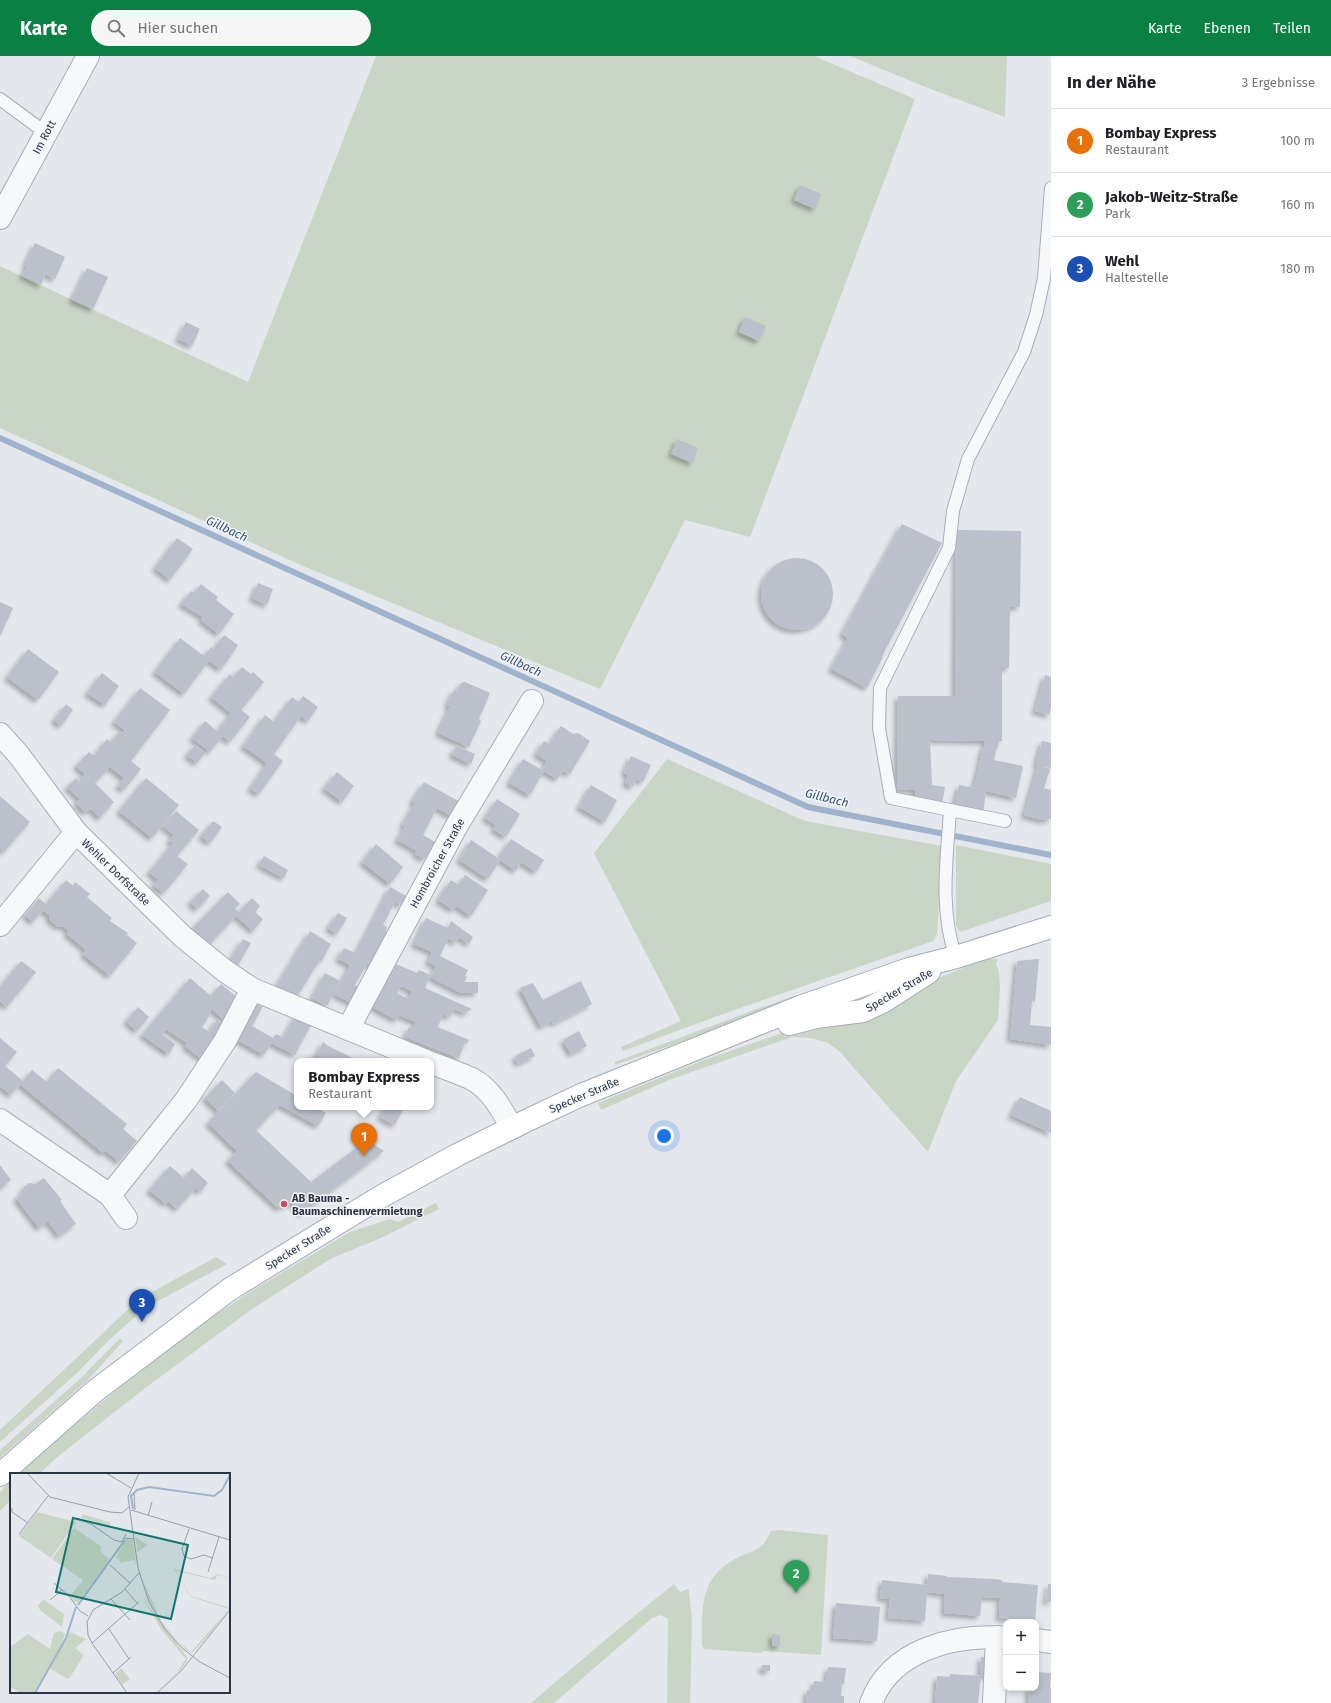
<!DOCTYPE html>
<html lang="de">
<head>
<meta charset="utf-8">
<style>
	body { margin:0; font-family:"Fira Sans",sans-serif; background:#f6f6f6; color:#202124 }
	.controls { position:absolute; right:12px; bottom:12px; display:grid; overflow:hidden; border-radius:8px; box-shadow:0 2px 6px #0003 }
	.controls button { width:36px; height:36px; display:grid; place-items:center; padding:0; border:0; border-bottom:1px solid #e0e0e0; background:#fff; color:#202124; font:20px sans-serif }
	.you { position:absolute; left:664px; top:1080px; width:14px; height:14px; margin:-10px; border:3px solid #fff; border-radius:50%; background:#1a73e8; box-shadow:0 0 0 6px #1a73e833 }
	.badge { display:grid; place-items:center; width:26px; height:26px; border-radius:50%; background:#0b8043; color:#fff; font-size:13px; font-weight:700 }
	.pin { position:absolute; translate:-50% -33px; filter:drop-shadow(0 1px 2px #0008) }
	.pin::after { content:''; position:absolute; top:21px; width:14px; height:12px; background:inherit; clip-path:polygon(0 0,100% 0,50% 100%) }
	.popup { position:absolute; left:294px; top:1002px; width:140px; height:52px; box-sizing:border-box; display:grid; place-content:center; border-radius:8px; background:#fff; filter:drop-shadow(0 1px 3px #0005); font-size:13px; white-space:nowrap; color:#757577 }
	.popup b { font-size:15px; color:#202124 }
	.popup::after { content:''; position:absolute; left:50%; top:100%; margin-left:-8px; border:8px solid transparent; border-top-color:#fff }
	.list { margin:0; padding:0; list-style:none }
	h2 { display:flex; justify-content:space-between; align-items:center; height:52px; margin:0; padding:0 16px; font-size:17px }
	h2 small { font-size:13px; font-weight:400; color:#757577 }
	.list li { display:grid; grid-template-columns:26px 1fr auto; gap:12px; align-items:center; box-sizing:border-box; height:64px; padding:0 16px; border-top:1px solid #e0e0e0 }
	.list b { display:block; font-size:15px; white-space:nowrap }
	.list p { margin:0; font-size:13px; white-space:nowrap; color:#757577 }
	.list em { font-size:13px; font-style:normal; color:#757577 }
	.icon { flex:none; width:22px; height:22px; fill:none; stroke:currentColor; stroke-width:2; stroke-linecap:round; stroke-linejoin:round }
	.map { position:relative; flex:none; width:1051px; height:1647px; overflow:hidden }
	header { display:flex; align-items:center; gap:24px; box-sizing:border-box; height:56px; padding:0 20px; background:#0b8043; color:#fff }
	header strong { font-size:19px }
	nav { display:flex; gap:22px; margin-inline-start:auto; font-size:14px }
	.search { width:280px; height:36px; background:#f6f6f6; display:flex; align-items:center; gap:10px; box-sizing:border-box; padding:0 14px; border-radius:22px; color:#757577; font-size:15px }
	main { display:flex }
	aside { flex:1; background:#fff }
	.map>svg:first-child { display:block }
	.green { fill:#c9d6c5 }
	.lines { fill:none; stroke-linecap:round; stroke-linejoin:round }
	.stream { stroke:#9fb4cc; stroke-width:6 }
	.building { fill:#bbc0ca; fill-rule:evenodd; filter:url(#shadow) }
	.lane-casing { stroke:#a9aeb7; stroke-width:14 }
	.street-casing { stroke:#a9aeb7; stroke-width:24 }
	.primary-casing { stroke:#a3abb8; stroke-width:24 }
	.lane { stroke:#f7f8fa; stroke-width:12 }
	.street { stroke:#f7f8fa; stroke-width:22 }
	.primary { stroke:#fff; stroke-width:22 }
	.poi-dot { fill:#d1495b; stroke:#f4f6f9; stroke-width:1.5 }
	.labels { text-anchor:middle; stroke-width:3; stroke-linejoin:round; paint-order:stroke }
	.street-label { font-size:11px; fill:#2b3445; stroke:#f4f6f9 }
	.poi-label { font-size:11px; font-weight:bold; fill:#2b3445; stroke:#f4f6f9; text-anchor:start }
	.water-label { font-size:12px; font-style:italic; fill:#34527a; stroke:#f4f6f9 }
	.inset-river { fill:none; stroke:#9fb4cc; stroke-width:2 }
	.inset-road { fill:none; stroke:#9a9fa9; stroke-width:1 }
	.view { fill:#0f766e; fill-opacity:0.15; stroke:#0f766e; stroke-width:2 }
	.inset-edge { fill:none; stroke:#2b3445; stroke-width:2 }
</style>
</head>
<body>
<header>
<strong>Karte</strong>
<div class="search"><svg class="icon" aria-label="search" viewBox="0 0 24 24"><circle cx="10" cy="10" r="6"/><path d="M15 15l6 6"/></svg>Hier suchen</div>
<nav><a>Karte</a><a>Ebenen</a><a>Teilen</a></nav>
</header>
<main>
<div class="map">
<svg width="1051" height="1647" viewBox="0 0 1051 1647">
	<defs>
		<filter id="shadow"><feDropShadow dx="-3.5" dy="3.5" stdDeviation="2" flood-color="#0004"/></filter>
	</defs>
	<rect width="100%" height="100%" fill="#e4e7ec"/>
	<g class="green">
		<path d="M376,0h438l101,43 -165,438 -65,-17 -85,169 -297,-123 -303,-138v-162l248,116z"/>
		<path d="M850,0h157l-2,61 -77,-29z"/>
		<path d="M667,703l138,62 137,25 -5,88 -4,7 -210,73 -100,37 -2,-4 60,-26 -87,-168z"/>
		<path d="M956,789l95,19v37l-91,31 -4,-7z"/>
		<path d="M922,897l2,4 -309,108v-3l142,-53z"/>
		<path d="M988,902l9,1 1,2 -2,1 3,11 1,14 -2,33 -42,61 -28,71 -89,-101 -11,-8 -17,-5 -19,-1 -123,43 -68,30 -3,-7 106,-43 217,-75z"/>
		<path d="M436,1147l3,6 -58,29 -49,20 -80,51 -108,80 -89,70 -16,15h-21l60,-52 68,-56 54,-41 53,-35 97,-58 40,-13 8,3z"/>
		<path d="M216,1201l11,7 -71,38 -26,19 -24,22 -28,29 -78,70v-12l139,-131z"/>
		<path d="M120,1282l3,3 -35,39 -88,78v-8l82,-73z"/>
		<path d="M11,1425v19l-11,11v-19z"/>
		<path d="M778,1474l50,5 -7,120 -57,-4 -4,2 -56,-4 -2,-4c0,-35 -3,-67 33,-86 7,-4 20,-8 25,-12 5,-3 8,-11 11,-16z"/>
		<path d="M674,1528l6,8 8,-3 1,2 3,30 -2,82h-23l1,-84 -7,-4 -9,3 -98,85h-23l86,-73z"/>
	</g>
	<g class="lines">
		<path class="stream" d="M0,382l808,369 243,48"/>
	</g>
	<g class="building">
		<path d="M800,129l21,9 -6,15 -21,-9z"/>
		<path d="M35,187l30,14 -10,22 -10,-5 -4,11 -19,-9 5,-10 -2,-1z"/>
		<path d="M87,212l21,9 -15,32 -21,-9z"/>
		<path d="M745,261l21,9 -7,15 -20,-9z"/>
		<path d="M186,266l14,7 -8,17 -14,-7z"/>
		<path d="M677,383l21,9 -6,15 -21,-9z"/>
		<path d="M902,468l40,19 -60,113 1,1 -16,31 -36,-19 17,-31 -6,-4z"/>
		<path d="M956,474l65,1 -1,76h-10l-1,61h-7v73h-3l-2,9 -13,-3 1,-6 -55,-1 2,45 13,2 -3,17 -27,-5v-9l-18,-1 1,-93h57z"/>
		<path d="M177,482l16,11 -23,31 -15,-12z"/>
		<circle cx="797" cy="538" r="36"/>
		<path d="M258,527l15,6 -6,16 -15,-7z"/>
		<path d="M201,528l17,13 -2,3 18,14 -15,20 -18,-14 2,-3 -22,-13 10,-13 3,2z"/>
		<path d="M0,546l13,6 -13,28z"/>
		<path d="M224,579l14,10 -10,15 -7,9 -12,-8 -25,33 -29,-22 25,-34 24,18 7,-9 3,2z"/>
		<path d="M28,593l31,23 -21,28 -31,-23z"/>
		<path d="M242,611l9,7 2,-2 11,10 -23,28 9,7 -20,25 -7,-6 -13,16 -18,-14 13,-17 12,10 14,-18 -20,-16 19,-23 3,3z"/>
		<path d="M102,617l17,13 -14,19 -18,-12z"/>
		<path d="M1045,619l6,2v31l-2,7 -14,-4z"/>
		<path d="M465,626l25,11 -11,26 2,2 -12,26 -31,-14 12,-27 -3,-1 7,-15 3,1 4,-8z"/>
		<path d="M140,632l30,22 -39,51 10,8 -17,21 -6,-4 6,-8 -14,-11 -15,16 19,19 -14,16 -9,-9 -6,3 -9,-9 4,-4 -13,-12 9,-9 3,3 6,-7 -9,-8 13,-14 5,4 13,-17 4,3 9,-11 2,2 3,-3 -11,-8z"/>
		<path d="M303,640l15,11 -10,14 -7,-5 -27,38 9,7 -24,33 -9,-6 17,-25 -24,-17 22,-31 9,7 18,-25 7,5z"/>
		<path d="M66,648l7,6 -12,16 -7,-6z"/>
		<path d="M561,670l12,8 5,-1 12,8 -20,33 -7,-3 -6,8 -13,-8 -14,24 -21,-12 14,-24 19,11 5,-9 -11,-7 8,-13 5,3z"/>
		<path d="M1042,685l9,2v25l-15,-3z"/>
		<path d="M195,689l10,8 -8,10 -10,-8z"/>
		<path d="M456,690l19,8 -4,10 -19,-9z"/>
		<path d="M983,691l13,3 -2,10 29,6 -7,32 -30,-7 -3,22 -29,-6 5,-22 15,3z"/>
		<path d="M631,700l20,9 -8,17 -7,-3 -3,8 -8,-4 3,-8 -4,-2z"/>
		<path d="M1038,710l12,3 -6,19 7,2v29l-9,1 -18,-5z"/>
		<path d="M337,716l17,14 -12,16 -18,-14z"/>
		<path d="M146,722l33,27 -27,33 -33,-27z"/>
		<path d="M424,726l38,21 -9,14 -16,-9 -14,27 12,7 -10,17 -10,-5 2,-3 -20,-11 8,-14 -3,-1 13,-22 -3,-2z"/>
		<path d="M591,729l26,15 -12,22 -26,-15z"/>
		<path d="M0,740l30,26 -26,30 -4,-3z"/>
		<path d="M497,743l23,15 -14,23 -13,-8 3,-4 -11,-7z"/>
		<path d="M176,755l23,19 -22,26 11,8 -24,29 -11,-8 5,-5 -9,-8 24,-29 -4,-3 5,-5 -11,-9z"/>
		<path d="M213,765l9,6 -12,16 -9,-7z"/>
		<path d="M511,783l33,21 -8,12 -15,-10 -5,9 -16,-11 -12,19 -29,-19 12,-20 27,18z"/>
		<path d="M376,788l27,23 -13,17 -28,-22z"/>
		<path d="M264,800l24,14 -4,8 -25,-13z"/>
		<path d="M465,819l23,15 -17,26 -15,-10 -3,4 -15,-10 13,-20 8,5z"/>
		<path d="M66,824l7,6 2,-4 15,12 -3,3 25,21 -2,3 18,12 -1,2 10,8 -27,33 -27,-22 3,-4 -19,-16 2,-3 -6,-5 -5,1 -9,-8v-4l-6,-5 -10,12 -8,-7 14,-17 7,6z"/>
		<path d="M390,831l16,9 -5,9 -6,-3 -12,23 4,2 -1,4 8,3 -17,34 -10,-4 -12,21 10,5 -8,15 -22,-10 15,-30 -12,-6 6,-11 12,5z"/>
		<path d="M203,833l7,7 -13,13 -7,-7z"/>
		<path d="M228,836l12,12 -5,5 4,3 13,-14 8,8 -5,6 8,7 -10,12 -17,-15 -26,28 -17,-16z"/>
		<path d="M338,857l9,5 -10,16 -9,-6z"/>
		<path d="M426,862l22,10 3,-7 22,16 -4,7 -10,-7 -4,6 -7,-5 -8,18 28,14 -3,6 2,1 -3,5h14v11h-17l-31,-16 6,-11 -8,-4 4,-10 -18,-8z"/>
		<path d="M310,875l21,13 -9,17 -2,-1 -23,37 -20,-12z"/>
		<path d="M243,883l8,4 -13,22 -8,-5z"/>
		<path d="M1039,903l-4,43 -3,-1 -2,24 21,2v18l-41,-6 7,-78z"/>
		<path d="M21,905l15,11 -29,35 -7,-6v-14z"/>
		<path d="M396,908l21,9 2,-3 11,5 -5,13 47,21 -7,4 -11,-4 -4,8 -7,-3 -5,13 31,13 -2,4 -2,-1 -6,15 -54,-21 4,-10 4,2 3,-7 -17,-7 -2,5 -25,-13 15,-27 2,1zM401,930l11,5 -4,8 -11,-6z"/>
		<path d="M325,917l15,8 -13,25 -15,-8z"/>
		<path d="M190,922l21,18 10,-12 17,14 -12,24 -14,-13 -2,3 1,1 -9,14 7,5 8,-13 8,6 -22,35 -18,-14 2,-3 -21,-14 -4,5 13,10 -6,10 -27,-19z"/>
		<path d="M581,925l11,23 -39,20 -1,-3 -11,6 -21,-39 13,-5 10,17z"/>
		<path d="M253,948l10,2 -11,20 21,12 3,-4 7,4 13,-23 17,6 -18,34 -24,-12 -7,12 -30,-17z"/>
		<path d="M138,951l11,10 -12,14 -11,-10z"/>
		<path d="M579,975l8,15 -16,8 -8,-14z"/>
		<path d="M0,982l17,14 -12,14 18,15 9,-11 15,12 11,-14 69,56 -4,5 14,12 -18,21 -14,-12 -2,3 -83,-69 -9,11 -11,-9z"/>
		<path d="M323,986l5,4 31,15h-46z"/>
		<path d="M531,992l4,8 -17,8 -3,-8z"/>
		<path d="M256,1016l41,24v11h19l10,6 -8,13 -38,-21 -24,25 55,52 56,-42 17,11 -83,63 -8,-11 -15,5 -50,-47 9,-10 -29,-28z"/>
		<path d="M222,1024l13,13 -17,18 -13,-13z"/>
		<path d="M1020,1041l31,14v22l-40,-18z"/>
		<path d="M385,1051h19l-9,18 -15,-8z"/>
		<path d="M0,1109l11,15 -11,9z"/>
		<path d="M170,1110l14,12 8,-10 16,15 -8,9 -4,-4 -19,21 -9,-8 -2,3 -17,-14z"/>
		<path d="M44,1122l18,22 -2,1 16,23 -17,12 -11,-15 -9,7 -23,-30 7,-6 1,-5 5,-4 6,1z"/>
		<path d="M928,1518l19,2v1l46,2 9,1v2l36,3 -3,35 -36,-2 1,-20 -18,-1 -2,19 -36,-3 1,-19 -18,-2 -2,29 -37,-3 2,-19 -10,-1 2,-18 45,5z"/>
		<path d="M1048,1528h3v18h-5z"/>
		<path d="M836,1547l44,4 -3,34 -44,-3z"/>
		<path d="M772,1578l8,1v11h-8z"/>
		<path d="M981,1601l10,1 -1,18 -10,-1z"/>
		<rect x="762" y="1609" width="8" height="6"/>
		<path d="M828,1611l18,1 -2,16h-2l-1,12h3v7h-38l1,-13h6l1,-9 12,1z"/>
		<path d="M1036,1616l15,1 -1,15h1v15h-23l1,-15h7z"/>
		<path d="M950,1618l31,2 -3,27h-43l2,-27 13,1z"/>
	</g>
	<g class="lines">
		<defs>
			<g id="lane">
				<path d="M0,43l46,34"/>
				<path d="M950,754l-59,-12 -12,-70 1,-40 69,-140 4,-37 15,-52 56,-107 12,-37 8,-37 7,-90"/>
				<path d="M956,901c-17,-46 -9,-99 -6,-147l55,11"/>
			</g>
			<g id="street">
				<path d="M0,162l88,-162"/>
				<path d="M0,678l18,20 58,78 106,104 43,35 27,18 174,72"/>
				<path d="M0,869l76,-93"/>
				<path d="M348,973l108,-202 76,-126"/>
				<path d="M431,1007c14,5 28,10 41,16 19,10 30,31 40,49"/>
				<path d="M0,1064l110,75 16,23"/>
				<path d="M110,1139l76,-95 39,-59 27,-52"/>
				<path d="M1036,1584l15,2"/>
				<path d="M871,1647c20,-54 84,-69 135,-65"/>
				<path d="M994,1647l3,-66"/>
			</g>
			<g id="primary">
				<path d="M789,968l27,-7 47,-6 21,-10 45,-29"/>
				<path d="M0,1419l95,-84 135,-102 152,-93 77,-42 71,-35 49,-23 221,-89 109,-38 47,-12 95,-30"/>
			</g>
		</defs>
		<use href="#lane" class="lane-casing"/>
		<use href="#street" class="street-casing"/>
		<use href="#primary" class="primary-casing"/>
		<use href="#lane" class="lane"/>
		<use href="#street" class="street"/>
		<use href="#primary" class="primary"/>
	</g>
	<circle class="poi-dot" cx="284" cy="1148" r="4"/>
	<g class="labels">
		<g class="street-label">
			<text transform="translate(44 81) rotate(-62)" y="4">Im Rott</text>
			<text transform="translate(437 807) rotate(-61)" y="4">Hombroicher Straße</text>
			<text transform="translate(116 816) rotate(44)" y="4">Wehler Dorfstraße</text>
			<text transform="translate(899 934) rotate(-30)" y="4">Specker Straße</text>
			<text transform="translate(584 1039) rotate(-23)" y="4">Specker Straße</text>
			<text transform="translate(298 1191) rotate(-32)" y="4">Specker Straße</text>
		</g>
		<g class="poi-label">
			<text x="292" y="1146">AB Bauma -<tspan x="292" dy="13">Baumaschinenvermietung</tspan></text>
		</g>
		<g class="water-label">
			<text transform="translate(227 473) rotate(25)" y="4">Gillbach</text>
			<text transform="translate(521 608) rotate(25)" y="4">Gillbach</text>
			<text transform="translate(827 742) rotate(14)" y="4">Gillbach</text>
		</g>
	</g>
	<g transform="translate(10 1417)">
		<rect width="220" height="220" fill="#e4e7ec"/>
		<path d="M27,39l39,10 -25,36 -32,-22zM73,41l6,2 22,7 -3,3 -27,-8zM64,55l28,19 -2,4 10,9 -34,45 2,-4 -4,1 -4,-6 13,-16 -31,-21zM125,64l13,8 -11,7v-6zM116,66l7,1 3,24 -2,-4 -13,3 -5,-6zM164,96l36,9 7,-3 -3,-2 16,5 -13,-3 -2,5 -39,-9 15,25 39,12 -18,23 -20,22 -6,-3 -13,-13 -13,-15 -12,-24 -5,-18 18,41 17,21 13,10 38,-43 -38,-12zM134,123l3,8 40,53v4l-7,9 -25,23 22,-21 9,-13 -25,-30 -30,27 30,-27 -16,-27zM33,126l21,15 -2,13 -22,-17 -2,-4zM50,158l5,3 -5,14 10,-16 16,7 -11,9 9,7 -14,22 -2,2 -19,-11 -13,25h-19l1,-2 -8,-4v-40l18,-13 22,15 4,-16zM111,195l9,11 -8,6 -7,-11z" fill="#c9d6c5"/>
		<path class="inset-river" d="M123,36l-2,-13 6,-6 12,-3 65,9 8,-6 8,-15M68,132l47,-65M25,220l31,-55 10,-31"/>
		<path class="inset-road" d="M17,0l23,24 60,15 12,1 8,-7M96,0l25,15M129,0l-11,24 10,71 11,34 15,26 18,20 18,14 30,16M124,21l1,16M2,35v4l16,11M121,37l99,30M138,43l4,-14M69,46l12,5 23,16 8,2 2,-4M179,56l-7,20 2,7 7,3 13,-4 8,3M9,61l29,-38M116,61l-2,4 10,1M100,92l20,18M198,99l11,-35M44,110l14,12 12,16 8,5M115,116l12,14M101,126l19,21M40,127l12,-10M99,156l20,30M82,170l47,-41M103,200l18,-16M117,220l-35,-50 -4,-8 -1,-13 6,-12 29,-18 17,-19M147,220l24,-22 49,-61"/>
		<path class="view" d="M63,45l115,27 -17,74 -115,-27z"/>
		<rect width="220" height="220" class="inset-edge"/>
	</g>
</svg>
<div class="controls">
<button>+</button>
<button>−</button>
</div>
<div class="you"></div>
<div class="pin badge" style="left:364px;top:1100px;background:#e8710a">1</div>
<div class="popup"><b>Bombay Express</b>Restaurant</div>
<div class="pin badge" style="left:796px;top:1537px;background:#2e9e5b">2</div>
<div class="pin badge" style="left:142px;top:1266px;background:#1a4fb4">3</div>
</div>
<aside>
<h2>In der Nähe<small>3 Ergebnisse</small></h2>
<ul class="list">
<li><span class="badge" style="background:#e8710a">1</span><div><b>Bombay Express</b><p>Restaurant</p></div><em>100 m</em></li>
<li><span class="badge" style="background:#2e9e5b">2</span><div><b>Jakob-Weitz-Straße</b><p>Park</p></div><em>160 m</em></li>
<li><span class="badge" style="background:#1a4fb4">3</span><div><b>Wehl</b><p>Haltestelle</p></div><em>180 m</em></li>
</ul>
</aside>
</main>
</body>
</html>
